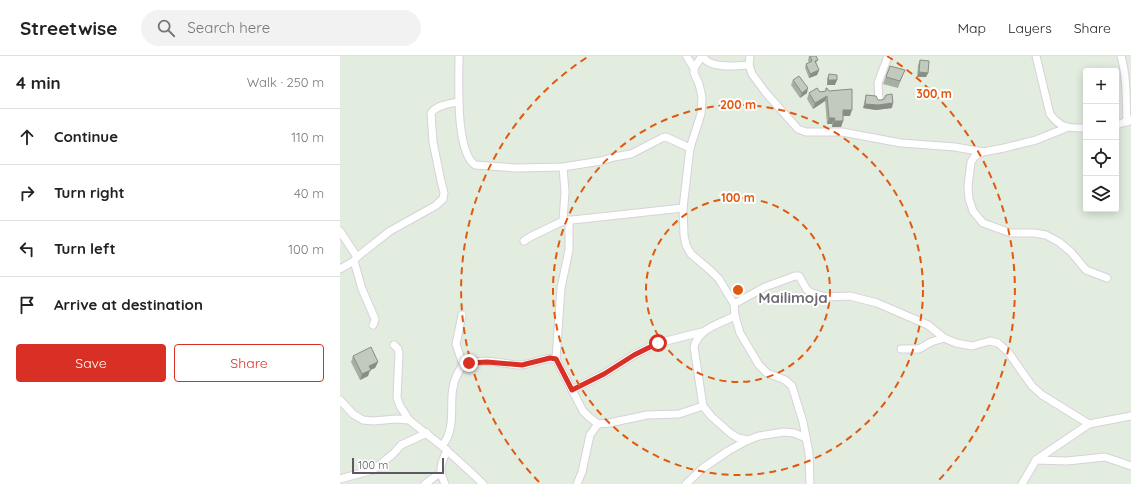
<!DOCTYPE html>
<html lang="en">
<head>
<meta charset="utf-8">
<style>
	body { margin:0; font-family:Quicksand,sans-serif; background:#f2f2f2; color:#222 }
	.controls { position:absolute; right:12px; top:12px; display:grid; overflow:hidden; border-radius:4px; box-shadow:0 2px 10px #0003 }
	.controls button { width:36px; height:36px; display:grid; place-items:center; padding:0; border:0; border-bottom:1px solid #e0e0e0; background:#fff; color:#222; font:20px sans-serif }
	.scale { position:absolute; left:12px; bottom:10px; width:92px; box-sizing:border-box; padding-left:4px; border:2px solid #5d5861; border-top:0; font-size:11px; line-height:14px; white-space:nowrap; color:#5d5861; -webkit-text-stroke:3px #fff; paint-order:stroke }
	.stop { position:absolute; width:12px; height:12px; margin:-9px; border:3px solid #d93025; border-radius:50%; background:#fff }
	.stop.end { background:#d93025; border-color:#fff; box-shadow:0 1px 4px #0008 }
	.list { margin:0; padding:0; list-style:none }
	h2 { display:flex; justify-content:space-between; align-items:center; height:52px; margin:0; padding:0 16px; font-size:17px }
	h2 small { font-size:13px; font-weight:400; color:#767676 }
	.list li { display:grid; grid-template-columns:26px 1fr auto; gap:12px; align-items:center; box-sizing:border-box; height:56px; padding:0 16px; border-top:1px solid #e0e0e0 }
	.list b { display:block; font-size:15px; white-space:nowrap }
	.list em { font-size:13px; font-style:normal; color:#767676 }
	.actions { display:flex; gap:8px; padding:12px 16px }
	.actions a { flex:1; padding:9px 0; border:1px solid #d93025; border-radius:4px; text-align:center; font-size:14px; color:#d93025 }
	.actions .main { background:#d93025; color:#fff }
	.icon { flex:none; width:22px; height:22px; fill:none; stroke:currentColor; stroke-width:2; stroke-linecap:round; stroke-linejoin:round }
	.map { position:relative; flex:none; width:791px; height:428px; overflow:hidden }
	header { display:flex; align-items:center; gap:24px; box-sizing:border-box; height:56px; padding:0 20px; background:#fff; border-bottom:1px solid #e0e0e0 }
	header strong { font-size:19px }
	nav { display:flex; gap:22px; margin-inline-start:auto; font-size:14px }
	.search { width:280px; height:36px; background:#f2f2f2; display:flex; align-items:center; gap:10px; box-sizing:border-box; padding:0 14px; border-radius:22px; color:#767676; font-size:15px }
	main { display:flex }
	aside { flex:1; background:#fff }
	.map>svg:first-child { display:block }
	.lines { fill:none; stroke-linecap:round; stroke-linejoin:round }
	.minor-casing { stroke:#d7d2da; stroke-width:9 }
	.minor { stroke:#fff; stroke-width:7 }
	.wall { fill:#a7aea3 }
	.shaded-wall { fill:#888d85 }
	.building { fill:#c2cabe; stroke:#888d85 }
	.route { stroke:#d93025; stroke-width:5 }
	.ring { fill:none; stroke:#e15910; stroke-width:2; stroke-dasharray:7 5 }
	.labels { text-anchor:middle; stroke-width:4; stroke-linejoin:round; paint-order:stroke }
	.quarter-label { font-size:15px; font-weight:bold; fill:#6e6973; stroke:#fff }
	.centre { fill:#e15910; stroke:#fff; stroke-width:2 }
	.ring-label { font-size:12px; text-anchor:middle; font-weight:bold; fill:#e15910; stroke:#fff; stroke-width:4; stroke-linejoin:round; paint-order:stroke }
</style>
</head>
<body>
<header>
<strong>Streetwise</strong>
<div class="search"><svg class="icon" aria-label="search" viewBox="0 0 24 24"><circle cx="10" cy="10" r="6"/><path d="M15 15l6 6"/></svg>Search here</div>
<nav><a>Map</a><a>Layers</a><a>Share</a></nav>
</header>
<main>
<aside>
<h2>4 min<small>Walk · 250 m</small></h2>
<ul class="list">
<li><svg class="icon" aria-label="ahead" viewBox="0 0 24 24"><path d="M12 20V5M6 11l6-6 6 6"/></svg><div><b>Continue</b></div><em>110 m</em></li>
<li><svg class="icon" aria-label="right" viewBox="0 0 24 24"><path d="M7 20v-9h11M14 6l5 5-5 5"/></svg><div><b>Turn right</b></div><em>40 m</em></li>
<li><svg class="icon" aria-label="left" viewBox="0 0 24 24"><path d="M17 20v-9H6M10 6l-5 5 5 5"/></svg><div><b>Turn left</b></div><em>100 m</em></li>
<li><svg class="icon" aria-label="arrive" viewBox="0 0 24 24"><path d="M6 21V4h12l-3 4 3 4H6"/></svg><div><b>Arrive at destination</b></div></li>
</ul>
<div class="actions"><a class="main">Save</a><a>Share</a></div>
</aside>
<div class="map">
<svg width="791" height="428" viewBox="0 0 791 428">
	<rect width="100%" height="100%" fill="#e2ecdf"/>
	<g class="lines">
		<defs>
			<g id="minor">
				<path d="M119,0c0,24 -4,95 16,109l41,3 47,-1 38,-6 13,-4 17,-3 31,-16 4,-1 24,11"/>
				<path d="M362,0l-8,12v5l5,11 3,13 -1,17 -11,34 -7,60 1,27 2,10 5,9 20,17 8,8 15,25 1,12 5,17 19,32 8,8 18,7 7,6 11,36 6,31 1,31"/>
				<path d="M363,0c5,13 34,10 46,9"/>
				<path d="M410,0l-1,9 3,9 14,19 32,36 8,3h36l59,11 54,4 28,5 21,-4 32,-8 30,-12"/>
				<path d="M696,0l14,58c11,15 19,14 36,14"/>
				<path d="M781,0c6,21 5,44 6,66"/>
				<path d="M347,1l7,11"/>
				<path d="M539,44l-1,-17 10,-27"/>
				<path d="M776,69l15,-5"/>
				<path d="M643,96l-8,4 -4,6 -3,24 1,13 4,12 10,12 28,10h23l12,2 13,7 12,10 15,18 21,8"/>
				<path d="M223,111l2,25 -2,29"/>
				<path d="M0,175l17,26"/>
				<path d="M184,185l6,-4 33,-16 120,-13"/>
				<path d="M14,205l8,28 13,30 -1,4 -1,2"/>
				<path d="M0,213l14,-8 3,-4 33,-26 45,-25 8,-7 1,-6 -3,-12 -8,-39 -2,-29c6,-8 18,-9 27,-11"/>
				<path d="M394,248l31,-17 30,-11h4l8,14 5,3 14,4 24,-1 27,7 51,22 16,13 12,5 16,3 18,-5 8,2 10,9 24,34 10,9 47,29"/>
				<path d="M122,259l-6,29 7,21"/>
				<path d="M395,260c-16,8 -36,12 -41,31l9,59 8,10 19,17 8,5 10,2"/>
				<path d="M54,289l4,4 1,4 -2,45 3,8 9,14"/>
				<path d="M561,293h18l12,-7 13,-4"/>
				<path d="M216,303l5,-71 8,-38v-30"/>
				<path d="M232,334l32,-16 30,-19 24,-12 44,-11"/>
				<path d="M0,344l13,14 10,6 10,1 23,-2 13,1 33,26 35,32 6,6"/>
				<path d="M102,390c5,-6 8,-14 9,-22 2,-18 -2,-35 7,-51 3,-5 4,-9 11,-10 15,-4 33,0 48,2 14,1 26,-9 39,-6l27,52 6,6 9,7 11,-1 38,-8 32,-1 24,-8"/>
				<path d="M696,404l31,1 38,-4 26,9"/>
				<path d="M0,423l33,-9 20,-16 8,-9 26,-12"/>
				<path d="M85,428l12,-9h4"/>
				<path d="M105,428c-7,-15 -4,-20 2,-34"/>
				<path d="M237,428l5,-12 8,-37 8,-11"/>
				<path d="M346,428l17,-16 25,-17 20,-11 11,-4 25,-4 10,1 12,5"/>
				<path d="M682,428l14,-24 53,-36 42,-8"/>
			</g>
		</defs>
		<use href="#minor" class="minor-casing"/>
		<use href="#minor" class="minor"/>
	</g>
	<g class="wall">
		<path d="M469,0h7l2,4 -2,3 3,7 -2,5 -8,3 -4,-10 1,-4 3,-1 -1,-3z"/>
		<path d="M580,4l8,13 -2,4h-9l1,-12z"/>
		<path d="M550,10l12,11 -4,11 -15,-4z"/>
		<path d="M489,18l6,11h-8v-6z"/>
		<path d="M453,24l14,13 -7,5 -9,-13z"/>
		<path d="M486,32l24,28h-7v5l-2,6h-9v-3h-5l-2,-23 -12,8 -6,-10 2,-6 16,-1z"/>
		<path d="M526,39l26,13 -16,2 -13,-2 2,-9z"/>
		<path d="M13,300l25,6 -3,6 -5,2 -2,6 -8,4 -9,-18z"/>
	</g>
	<g class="shaded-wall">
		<path d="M479,14l-2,5 -8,3 1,-4z"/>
		<path d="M579,16l9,1 -2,4h-9z"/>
		<path d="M488,24h9l-2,5h-8z"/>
		<path d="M468,32l-1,5 -7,5 2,-5z"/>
		<path d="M487,40l-2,5 -12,8 2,-6z"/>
		<path d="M553,47l-1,5 -16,2 -13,-2 2,-4z"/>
		<path d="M503,54h9l-2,6h-9z"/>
		<path d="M489,62h6l-3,6h-5z"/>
		<path d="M494,65h9l-2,6h-9z"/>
		<path d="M38,306l-3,6 -5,2 -2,6 -8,4 2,-6 7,-8z"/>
	</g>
	<g class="building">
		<path d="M470,0h6l2,4 -3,1 4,9 -9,4 -4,-10 6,-3z"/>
		<path d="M580,4l9,1 -1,12 -9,-1z"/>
		<path d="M550,10l15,4 -5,11 -14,-4z"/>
		<path d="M489,18l8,1v5h-9z"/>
		<path d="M459,20l9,12 -6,5 -9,-13z"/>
		<path d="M477,32l3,4 6,-1v-3h1l2,3 23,-2v21h-9v11h-9l1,-3h-6l-2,-22 -12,7 -6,-10z"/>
		<path d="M552,38l1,9 -15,2 -13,-1 1,-9 10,1 2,4h3l3,-1 2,-4z"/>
		<path d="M31,291l7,15 -9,4 2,4 -9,4 -9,-18z"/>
	</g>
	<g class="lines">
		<path class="route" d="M129,307l18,-1 35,3 28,-7 6,1 16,31 32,-16 30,-19 24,-12"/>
	</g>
	<g class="ring">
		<circle cx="398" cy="234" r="92"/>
		<circle cx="398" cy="234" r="185"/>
		<path d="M199 426A277 277 0 0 1 249 0M547 0A277 277 0 0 1 597 426"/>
	</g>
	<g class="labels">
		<g class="quarter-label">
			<text x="453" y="247">Mailimoja</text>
		</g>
	</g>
	<circle cx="398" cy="234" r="6" class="centre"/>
	<g class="ring-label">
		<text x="594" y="42">300 m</text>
		<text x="398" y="53">200 m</text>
		<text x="398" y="146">100 m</text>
	</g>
</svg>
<div class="controls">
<button>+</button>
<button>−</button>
<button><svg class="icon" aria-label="locate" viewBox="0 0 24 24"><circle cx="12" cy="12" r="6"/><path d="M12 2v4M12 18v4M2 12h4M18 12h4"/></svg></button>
<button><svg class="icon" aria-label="layers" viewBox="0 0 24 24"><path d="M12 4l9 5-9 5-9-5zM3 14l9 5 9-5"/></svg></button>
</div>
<div class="scale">100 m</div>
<div class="stop" style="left:318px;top:287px"></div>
<div class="stop end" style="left:129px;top:307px"></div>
</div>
</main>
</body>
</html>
